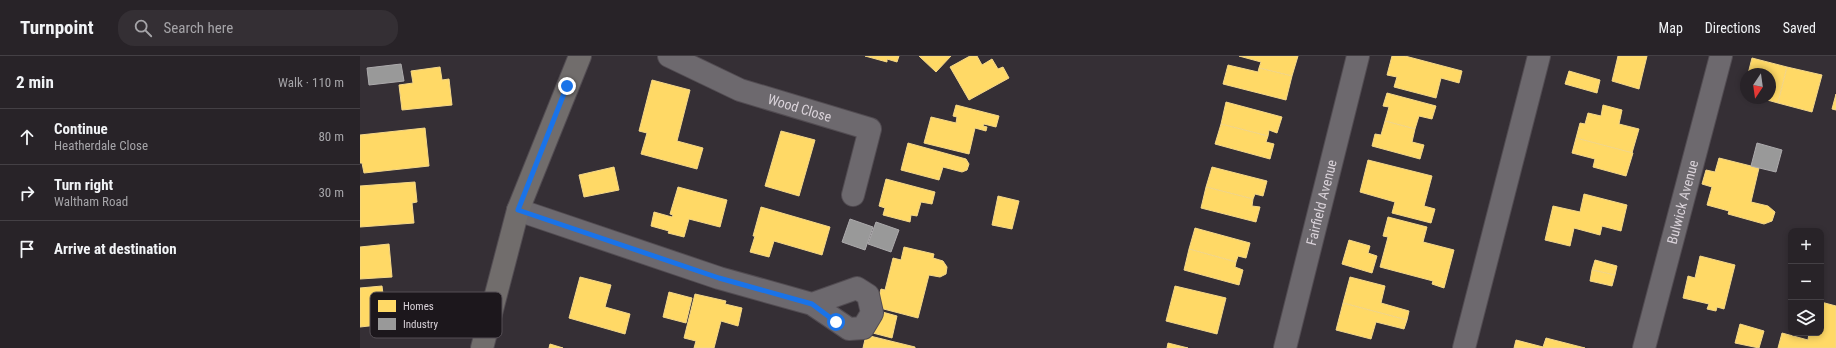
<!DOCTYPE html>
<html lang="en">
<head>
<meta charset="utf-8">
<style>
	body { margin:0; font-family:"Roboto Condensed",sans-serif; background:#342f34; color:#f1f3f6 }
	.controls { position:absolute; right:12px; bottom:12px; display:grid; overflow:hidden; border-radius:8px; box-shadow:0 2px 6px #0003 }
	.controls button { width:36px; height:36px; display:grid; place-items:center; padding:0; border:0; border-bottom:1px solid #444045; background:#282328; color:#f1f3f6; font:20px sans-serif }
	.compass { position:absolute; left:1380px; top:12px; width:36px; height:36px; border-radius:50%; background:#282328; box-shadow:0 2px 6px #0003; rotate:193deg }
	.stop { position:absolute; width:12px; height:12px; margin:-9px; border:3px solid #1a73e8; border-radius:50%; background:#fff }
	.stop.end { background:#1a73e8; border-color:#fff; box-shadow:0 1px 4px #0008 }
	.list { margin:0; padding:0; list-style:none }
	h2 { display:flex; justify-content:space-between; align-items:center; height:52px; margin:0; padding:0 16px; font-size:17px }
	h2 small { font-size:13px; font-weight:400; color:#a5a4a8 }
	.list li { display:grid; grid-template-columns:26px 1fr auto; gap:12px; align-items:center; box-sizing:border-box; height:56px; padding:0 16px; border-top:1px solid #444045 }
	.list b { display:block; font-size:15px; white-space:nowrap }
	.list p { margin:0; font-size:13px; white-space:nowrap; color:#a5a4a8 }
	.list em { font-size:13px; font-style:normal; color:#a5a4a8 }
	.icon { flex:none; width:22px; height:22px; fill:none; stroke:currentColor; stroke-width:2; stroke-linecap:round; stroke-linejoin:round }
	.map { position:relative; flex:none; width:1476px; height:292px; overflow:hidden }
	header { display:flex; align-items:center; gap:24px; box-sizing:border-box; height:56px; padding:0 20px; background:#282328; border-bottom:1px solid #444045 }
	header strong { font-size:19px }
	nav { display:flex; gap:22px; margin-inline-start:auto; font-size:14px }
	.search { width:280px; height:36px; background:#342f34; display:flex; align-items:center; gap:10px; box-sizing:border-box; padding:0 14px; border-radius:16px; color:#a5a4a8; font-size:15px }
	main { display:flex }
	aside { flex:1; background:#282328 }
	.map>svg:first-child { display:block }
	.homes { fill:#ffd966; stroke:#f4d788 }
	.industry { fill:#999; stroke:#acaaac }
	.lines { fill:none; stroke-linecap:round; stroke-linejoin:round }
	.minor-casing { stroke:#524c52; stroke-width:24 }
	.major-casing { stroke:#524c52; stroke-width:24 }
	.minor { stroke:#6d696e; stroke-width:22 }
	.major { stroke:#716d6c; stroke-width:22 }
	.route { stroke:#1a73e8; stroke-width:5 }
	.labels { text-anchor:middle; stroke-width:4; stroke-linejoin:round; paint-order:stroke }
	.street-label { font-size:14px; fill:#d9d2d9; stroke:#1c171c }
	.key { fill:#1c171c; stroke:#554f55; stroke-width:1 }
	.key-label { font-size:11px; fill:#d9d2d9 }
</style>
</head>
<body>
<header>
<strong>Turnpoint</strong>
<div class="search"><svg class="icon" aria-label="search" viewBox="0 0 24 24"><circle cx="10" cy="10" r="6"/><path d="M15 15l6 6"/></svg>Search here</div>
<nav><a>Map</a><a>Directions</a><a>Saved</a></nav>
</header>
<main>
<aside>
<h2>2 min<small>Walk · 110 m</small></h2>
<ul class="list">
<li><svg class="icon" aria-label="ahead" viewBox="0 0 24 24"><path d="M12 20V5M6 11l6-6 6 6"/></svg><div><b>Continue</b><p>Heatherdale Close</p></div><em>80 m</em></li>
<li><svg class="icon" aria-label="right" viewBox="0 0 24 24"><path d="M7 20v-9h11M14 6l5 5-5 5"/></svg><div><b>Turn right</b><p>Waltham Road</p></div><em>30 m</em></li>
<li><svg class="icon" aria-label="arrive" viewBox="0 0 24 24"><path d="M6 21V4h12l-3 4 3 4H6"/></svg><div><b>Arrive at destination</b></div></li>
</ul>
</aside>
<div class="map">
<svg width="1476" height="292" viewBox="0 0 1476 292">
	<rect width="100%" height="100%" fill="#352f35"/>
	<g class="homes">
		<path d="M505,0h34l-2,6 -10,-3v3z"/>
		<path d="M559,0h32l-15,16z"/>
		<path d="M610,0h7l5,9 10,-6 6,10 5,-2 6,11 -40,22 -19,-33z"/>
		<path d="M879,0h59l-6,20 -33,-8 2,-6z"/>
		<path d="M1032,0h13l57,15 -3,12 -18,-5 -5,20 -42,-11 3,-10 -10,-2z"/>
		<path d="M1258,0h29l-8,33 -27,-8z"/>
		<path d="M1392,2l35,9 -9,36 -18,-5h10v-24h-22z"/>
		<path d="M868,9l30,7 1,-4 33,8 -6,24 -63,-16z"/>
		<path d="M80,11l2,13 7,-1 3,26 -50,5 -3,-25 14,-2 -2,-12z"/>
		<path d="M1427,11l35,8 -10,37 -34,-9z"/>
		<path d="M1209,15l31,9 -3,13 -32,-9z"/>
		<path d="M292,24l38,10 -13,51 26,7 -6,21 -56,-15 6,-21 -8,-2z"/>
		<path d="M1027,37l49,13 -4,13 -13,-3 -4,13 -30,-8 4,-14 -6,-1z"/>
		<path d="M1476,38v16l-4,-1z"/>
		<path d="M866,46l56,15 -5,16 -8,-3 -1,6 -47,-12z"/>
		<path d="M596,49l43,11 -3,11 -12,-3 -1,2 4,1 -1,4 -11,-3 -6,26 -45,-11 7,-26 25,6 1,-6 -4,-1z"/>
		<path d="M1243,49l19,5 -3,14 20,5 -7,24 -56,-15 4,-15 5,1 3,-11 13,3z"/>
		<path d="M1025,65l30,8 -3,13 12,3 -4,14 -48,-13 3,-12 6,1z"/>
		<path d="M861,68l47,12 -2,6 8,2 -4,15 -55,-15z"/>
		<path d="M65,72l4,38 -65,7 -2,-10h-2v-28z"/>
		<path d="M421,75l34,9 -16,56 -34,-10z"/>
		<path d="M1216,82l57,15 -7,23 -33,-9 2,-8 -23,-6z"/>
		<path d="M548,87l58,16 3,5 -2,6 -5,2 -19,-5 -4,13 -38,-10z"/>
		<path d="M1359,102l40,10 -8,34 17,4 7,6 -3,9 -8,3 -36,-10 1,-3 -22,-6 5,-18 -10,-3 4,-14 9,2z"/>
		<path d="M1008,104l64,16 -8,30 11,3 -4,14 -39,-10 3,-11 -35,-10z"/>
		<path d="M254,111l5,23 -35,7 -5,-22z"/>
		<path d="M852,111l55,14 -4,15 -8,-2 -2,5 -47,-12z"/>
		<path d="M526,123l49,13 -3,12 -11,-2 -4,14 -6,-1 -1,7 -27,-7 2,-7 -6,-2z"/>
		<path d="M55,126l2,20 -5,1 2,20 -54,4v-41z"/>
		<path d="M318,131l49,13 -7,27 -31,-8 -5,18 -16,-4 1,-2 -18,-5 3,-14 18,5 1,-2 -3,-1z"/>
		<path d="M846,131l47,12 -1,7 8,1 -4,15 -55,-14z"/>
		<path d="M1224,138l43,11 -6,26 -19,-5 -2,9 -26,-7 -4,18 -25,-6 8,-34 27,6z"/>
		<path d="M638,140l21,5 -7,28 -20,-4z"/>
		<path d="M401,151l69,20 -8,28 -48,-14 -5,16 -19,-5 5,-16h-2z"/>
		<path d="M1028,161l39,10 -4,15 31,8 -10,38 -12,-4 1,-3 -53,-14 8,-30 -5,-1z"/>
		<path d="M835,172l55,15 -4,15 -8,-2 -2,6 -47,-13z"/>
		<path d="M989,184l21,6 -2,7 9,3 -5,17 -30,-9z"/>
		<path d="M29,188l3,33 -32,2v-32z"/>
		<path d="M544,191l30,7 -1,4 10,3 4,6 -1,7 -6,3 -11,-2 -11,43 -42,-11 5,-18 4,1 8,-32 8,2z"/>
		<path d="M829,193l47,13 -1,5 8,3 -4,15 -55,-15z"/>
		<path d="M1340,200l35,9 -11,44 -7,-2 -1,4 -9,-2 2,-5 -26,-6 5,-22 7,2z"/>
		<path d="M1235,204l22,6 -2,9 -23,-5z"/>
		<path d="M1232,214l23,5 -3,11 -22,-5z"/>
		<path d="M220,221l31,8 -6,22 25,7 -5,20 -56,-16z"/>
		<path d="M990,221l35,9 -4,17 28,8 -2,9 -64,-17z"/>
		<path d="M22,230l2,16 -8,1 2,22 -18,2v-39z"/>
		<path d="M815,230l51,12 -9,36 -51,-13z"/>
		<path d="M309,236l23,6 -6,25 -23,-6z"/>
		<path d="M335,238l31,7 -1,3 17,4 -4,18 -17,-5 -7,27h-20l2,-7 -12,-3z"/>
		<path d="M1461,246l15,4v42h-58l4,-15 26,7 1,-7h12z"/>
		<path d="M983,247l64,17 -3,9 -28,-7 -5,17 -35,-9z"/>
		<path d="M515,254l22,6 -5,22 -23,-6z"/>
		<path d="M1380,268l24,7 -5,17 -24,-5z"/>
		<path d="M506,279l49,12v1h-52z"/>
		<path d="M1186,282l39,10h-71l2,-8 27,7z"/>
		<path d="M808,287l20,5h-21z"/>
		<path d="M190,288l13,4h-14z"/>
	</g>
	<g class="industry">
		<path d="M41,8l3,17 -35,4 -2,-17z"/>
		<path d="M1397,87l25,7 -6,22 -25,-6z"/>
		<path d="M490,163l23,8 -8,23 -23,-8z"/>
		<path d="M516,166l23,8 -8,22 -23,-8z"/>
	</g>
	<g class="lines">
		<defs>
			<g id="minor">
				<path id="s1" d="M309,0l71,34 130,39 -17,66"/>
				<path d="M158,154l201,68 93,26 45,-16 11,7 4,18 -9,15 -14,1 -37,-25"/>
				<path id="s2" d="M925,292l73,-292"/>
				<path d="M1104,292l75,-292"/>
				<path id="s3" d="M1284,292l77,-292"/>
			</g>
			<path id="major" d="M122,292l36,-138 62,-154"/>
		</defs>
		<use href="#minor" class="minor-casing"/>
		<use href="#major" class="major-casing"/>
		<use href="#minor" class="minor"/>
		<use href="#major" class="major"/>
	</g>
	<g class="lines">
		<path class="route" d="M207,30l-49,124 201,68 93,26 24,18"/>
	</g>
	<g class="labels">
		<g class="street-label">
			<text dy="5" stroke="none"><textPath href="#s1" startOffset="141">Wood Close</textPath></text>
			<text dy="5" stroke="none"><textPath href="#s2" startOffset="150">Fairfield Avenue</textPath></text>
			<text dy="5" stroke="none"><textPath href="#s3" startOffset="151">Bulwick Avenue</textPath></text>
		</g>
	</g>
	<rect x="10" y="236" width="132" height="46" rx="6" class="key"/>
	<rect x="18" y="244" width="18" height="12" fill="#ffd966"/>
	<rect x="18" y="262" width="18" height="12" fill="#999"/>
	<g class="key-label">
		<text x="43" y="254">Homes</text>
		<text x="43" y="272">Industry</text>
	</g>
</svg>
<div class="controls">
<button>+</button>
<button>−</button>
<button><svg class="icon" aria-label="layers" viewBox="0 0 24 24"><path d="M12 4l9 5-9 5-9-5zM3 14l9 5 9-5"/></svg></button>
</div>
<svg class="compass" viewBox="-18 -18 36 36"><path d="M0-13l5 13h-10z" fill="#e53935"/><path d="M0 13l5-13h-10z" fill="#a5a4a8"/></svg>
<div class="stop" style="left:476px;top:266px"></div>
<div class="stop end" style="left:207px;top:30px"></div>
</div>
</main>
</body>
</html>
